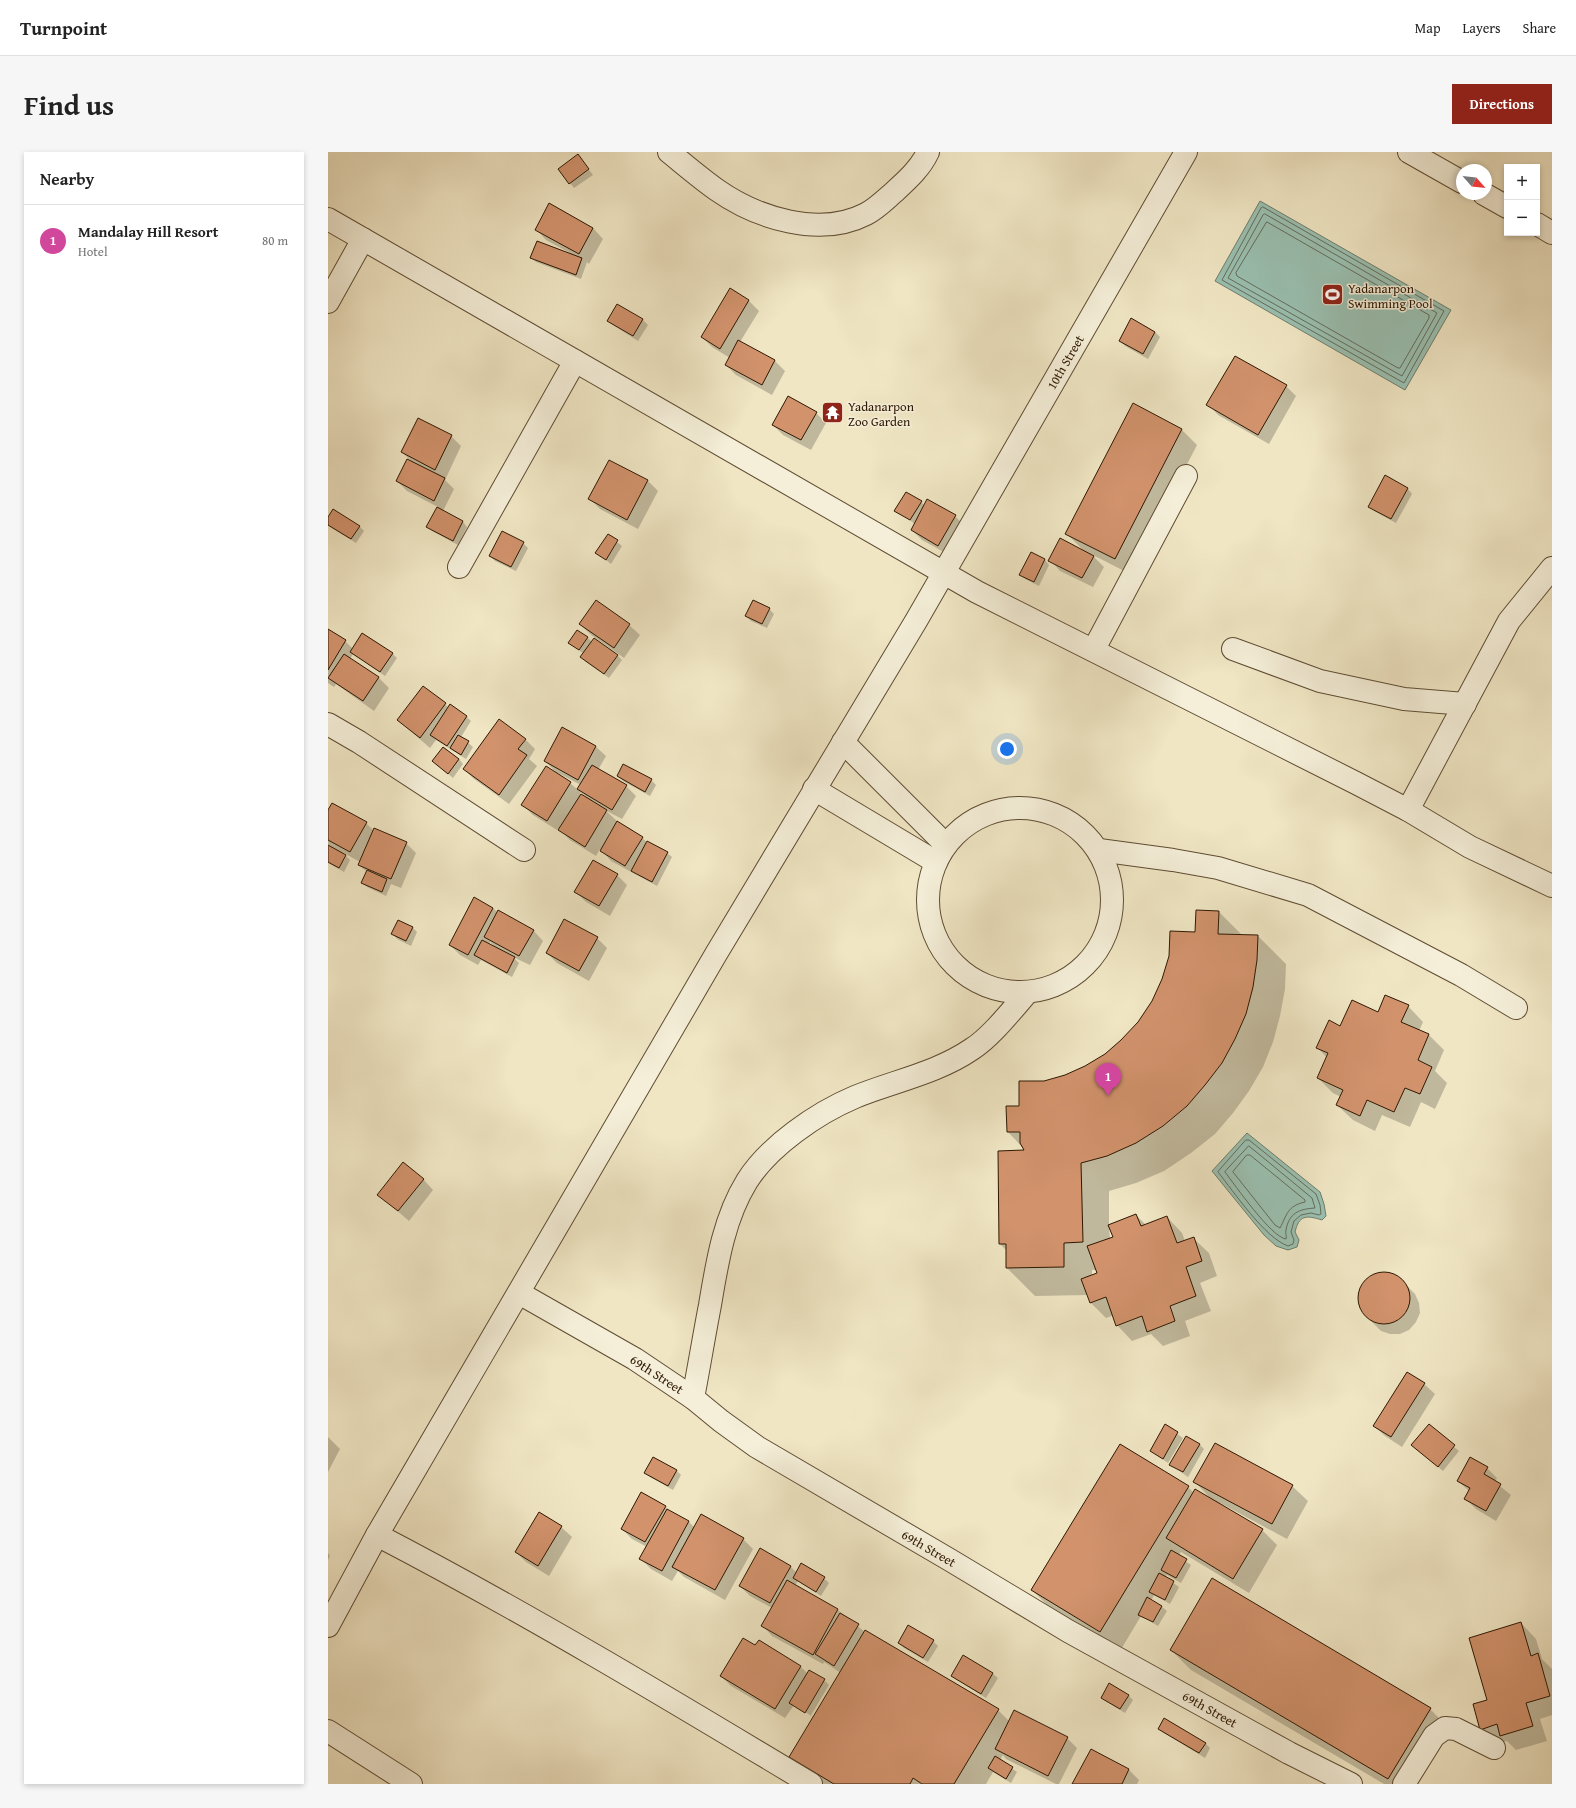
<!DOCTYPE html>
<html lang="en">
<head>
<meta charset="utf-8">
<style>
	body { margin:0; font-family:"Gentium Book Plus",serif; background:#f6f6f6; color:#222 }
	.controls { position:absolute; right:12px; top:12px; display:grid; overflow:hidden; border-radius:0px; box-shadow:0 2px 6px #0003 }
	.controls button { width:36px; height:36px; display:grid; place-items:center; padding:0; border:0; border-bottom:1px solid #e0e0e0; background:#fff; color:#222; font:20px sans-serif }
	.compass { position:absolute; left:1128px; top:12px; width:36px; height:36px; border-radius:50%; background:#fff; box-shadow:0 2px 6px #0003; rotate:117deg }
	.you { position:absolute; left:679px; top:597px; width:14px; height:14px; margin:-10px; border:3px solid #fff; border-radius:50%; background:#1a73e8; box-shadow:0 0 0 6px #1a73e833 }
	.badge { display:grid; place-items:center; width:26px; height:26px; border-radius:50%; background:#8f2418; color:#fff; font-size:13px; font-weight:700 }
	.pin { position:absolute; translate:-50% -33px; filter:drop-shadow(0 1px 2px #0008) }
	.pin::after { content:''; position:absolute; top:21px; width:14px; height:12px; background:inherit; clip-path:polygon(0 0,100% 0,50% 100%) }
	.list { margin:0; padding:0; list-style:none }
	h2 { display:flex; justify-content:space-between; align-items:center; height:52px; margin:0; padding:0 16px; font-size:17px }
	h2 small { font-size:13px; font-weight:400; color:#767676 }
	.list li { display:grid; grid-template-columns:26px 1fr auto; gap:12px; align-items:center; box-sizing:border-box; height:72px; padding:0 16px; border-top:1px solid #e0e0e0 }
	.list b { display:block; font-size:15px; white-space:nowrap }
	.list p { margin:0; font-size:13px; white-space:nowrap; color:#767676 }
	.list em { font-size:13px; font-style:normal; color:#767676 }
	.map { position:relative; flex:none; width:1224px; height:1632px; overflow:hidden; border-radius:0px }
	header { display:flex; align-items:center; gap:24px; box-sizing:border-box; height:56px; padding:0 20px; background:#fff; border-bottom:1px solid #e0e0e0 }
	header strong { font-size:19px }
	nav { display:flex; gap:22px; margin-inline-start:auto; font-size:14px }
	.intro { display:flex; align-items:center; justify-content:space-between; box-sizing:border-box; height:96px; padding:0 24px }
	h1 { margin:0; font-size:28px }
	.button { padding:10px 18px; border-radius:0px; background:#8f2418; color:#fff; font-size:14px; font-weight:700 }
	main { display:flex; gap:24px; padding:0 24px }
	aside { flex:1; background:#fff; border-radius:0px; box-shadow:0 2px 6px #0003 }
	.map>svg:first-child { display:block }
	.water { fill:#9ac0b1; stroke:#6f7d6b }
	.shadow { fill:#0003; fill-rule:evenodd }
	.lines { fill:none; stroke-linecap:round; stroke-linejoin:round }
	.shore { stroke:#646c5a; stroke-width:1 }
	.building { fill:#d1926c; stroke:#2e1802 }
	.minor-casing { stroke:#5e4c32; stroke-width:24 }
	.minor { stroke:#f5efd9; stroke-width:22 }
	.labels { text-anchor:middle; stroke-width:3; stroke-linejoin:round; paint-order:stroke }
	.poi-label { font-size:13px; fill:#2e1802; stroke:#f5efd9; text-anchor:start }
	.street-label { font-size:13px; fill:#2e1802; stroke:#f5efd9 }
</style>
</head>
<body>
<header>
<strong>Turnpoint</strong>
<nav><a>Map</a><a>Layers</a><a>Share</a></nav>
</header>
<div class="intro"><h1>Find us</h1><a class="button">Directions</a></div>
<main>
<aside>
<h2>Nearby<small></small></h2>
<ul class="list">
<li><span class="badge" style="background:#d1479c">1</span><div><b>Mandalay Hill Resort</b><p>Hotel</p></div><em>80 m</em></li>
</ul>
</aside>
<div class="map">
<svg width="1224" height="1632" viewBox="0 0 1224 1632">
	<rect width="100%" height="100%" fill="#f0e6c4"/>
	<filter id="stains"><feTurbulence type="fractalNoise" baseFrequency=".005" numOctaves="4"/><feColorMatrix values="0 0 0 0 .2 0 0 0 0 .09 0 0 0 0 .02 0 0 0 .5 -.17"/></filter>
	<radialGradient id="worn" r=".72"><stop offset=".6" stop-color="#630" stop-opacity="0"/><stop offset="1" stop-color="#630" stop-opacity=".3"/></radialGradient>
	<g class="water">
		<path d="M932,49l191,109 -46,80 -190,-109z"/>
		<path d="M919,981l73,59 4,12 2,12 -4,4c-16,-5 -23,-5 -27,12l4,8 -2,7 -9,3 -12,-4 -12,-11 -52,-64z"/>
	</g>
	<g class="shadow">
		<path d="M250,4l15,19 -19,13 -4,-5z"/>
		<path d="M265,76l10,11 -14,25 -2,-2 -6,17 -45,-17 -5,-5 39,-4 -24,-13 -10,-11z"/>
		<path d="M402,138l19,11 10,10 -19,31 35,19 10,10 -13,24 -36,-20 -10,-10 4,-7 -18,-11 -10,-10z"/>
		<path d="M289,153l26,15 5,5 -10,16 -25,-16 -5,-5z"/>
		<path d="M827,180l5,5 -12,22 -23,-13 -5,-5z"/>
		<path d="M958,234l10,10 -27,48 -51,-29 -10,-11z"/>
		<path d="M488,261l10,10 -15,27 -28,-15 -10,-10z"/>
		<path d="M854,278l15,15 -67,129 -39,-20 13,13 -11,20 -33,-16 -10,-11 34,-9 -18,-18z"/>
		<path d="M123,284l10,10 -16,34 9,9 -11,22 20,11 4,5 -9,18 -26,-14 -5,-5 11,-19 -31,-16 -10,-10 15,-19 -10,-10z"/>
		<path d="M282,309l38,20 10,10 -20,38 -38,-20 -10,-10z"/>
		<path d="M1057,325l23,12 4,5 -16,29 -22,-12 -5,-5z"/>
		<path d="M593,350l4,4 30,10 10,10 -16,29 -27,-15 -10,-10 3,-6 -19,-13z"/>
		<path d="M0,367l31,7 5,5 -8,12 -26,-16 -2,-2z"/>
		<path d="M280,383l14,11 -11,18 -14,-11z"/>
		<path d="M195,391l5,5 -12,23 -21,-10 -5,-5z"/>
		<path d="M703,401l14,7 4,5 -10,21 -14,-7 -5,-5z"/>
		<path d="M268,450l33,23 11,10 -16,23 -34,-24 -10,-10z"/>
		<path d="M441,457l5,5 -7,14 -16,-7 -5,-5z"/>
		<path d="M0,479l17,10 8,8 39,4 5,5 -12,18 -32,-22 -3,5 29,19 10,10 -15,23 -38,-27 -2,3 -6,-4z"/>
		<path d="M259,485l5,5 25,13 5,5 -13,18 -23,-16 -4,-5 2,-3 -15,-11z"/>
		<path d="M117,552l4,4 17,8 5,5 -10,16 12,10 -7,12 -30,-19 -6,8 -32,-28z"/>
		<path d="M197,587l10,10 -6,10 8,7 -28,38 -35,-25 -10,-10z"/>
		<path d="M267,594l11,10 -8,14 28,16 10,10 -14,23 -17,-9 12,11 25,16 5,6 20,10 5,4 -15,29 -46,-25 -11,-12 -4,7 -26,-16 -12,-12 -1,2 -24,-15 -10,-10 34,-32 -12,-12zM230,621l23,12 -3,5 -8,-7 -12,-8zM253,640l7,7 -8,-5z"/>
		<path d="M131,607l4,5 -10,14 -20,-17z"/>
		<path d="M290,624l33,4 5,5 -6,11 -27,-15z"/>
		<path d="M0,657l38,14 8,8 32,12 10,10 -15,35 -10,-4 -5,12 -19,-9 -5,-4 5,-11 -8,-7 1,-3 -18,-10 8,8 -6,12 -16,-9v-17h2l-2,-2z"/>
		<path d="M289,723l10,10 -17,31 -24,-14 -11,-11z"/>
		<path d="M165,756l5,5 35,17 10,11 -13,24 -17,-8 6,6 -7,14 -31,-17 -3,5 -18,-10 -10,-10zM162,790l6,6 -7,-3z"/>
		<path d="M869,759l22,1 24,24h15l28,28 -1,25 -5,27 -7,26 -10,25 -14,24 -16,22 -18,21 -24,19 -27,18 -28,12 -27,8v34l27,-10 10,10 21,-8 15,16 3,8 8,-3 16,15 8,23 -17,7 11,28 -26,10 5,15 -27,10 -12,-12 -19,7 -15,-16 -3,-10 -8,3 -15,-15 -3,-8 -53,1 -28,-28v-17l-7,-7 26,-93 -18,-19 12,-25 24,-25 21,-7 21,-8 19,-13 17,-14 17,-18 56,-89zM781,1075l5,10 -4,2zM764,1118h5l1,4 -6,2z"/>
		<path d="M85,776l4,4 -6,14 -14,-7 -4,-5z"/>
		<path d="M269,786l10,10 -18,33 -32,-18 -10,-10z"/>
		<path d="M1080,854l15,16 -4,9 10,4 15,15 -9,21 12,12 -12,26 -14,-7 -11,25 -28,-12 -7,16 -22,-11 -16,-15 4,-8 -8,-4 -15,-15 9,-20 -9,-10 23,-21 37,-14z"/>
		<path d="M95,1027l10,11 -24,31 -30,-26z"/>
		<path d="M1060,1121l9,4 7,6 11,11 4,9 1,10 -4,9 -7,8 -9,4h-10l-9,-3 -18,-18 -4,-9 -1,-10 4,-9 7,-7 9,-4z"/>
		<path d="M1096,1232l11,10 -33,53 -17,-11 -11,-10z"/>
		<path d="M838,1274l17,12 -15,25 -17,-12z"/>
		<path d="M1101,1274l30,25 -16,20 -31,-26z"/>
		<path d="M0,1285l12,12 -12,23z"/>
		<path d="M871,1292l5,5 -16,28 -17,-12z"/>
		<path d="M1159,1316l10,10 -2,4 16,13 -15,26 -20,-12 -10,-10 3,-8 -11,-10z"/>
		<path d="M348,1318l5,5 -8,15 -23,-13 -4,-5z"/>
		<path d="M867,1330l97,4 16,15 -21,38 -67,-36v2l42,25 15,15 -28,48 -68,-41 -3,4 13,9 -10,18 -14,-8 -2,2 14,10 -9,17 -16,-9 -3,6 11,6 5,4 -9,15 -17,-10 -21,35 -68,-41 -20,-20 156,-103 6,6 17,6z"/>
		<path d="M337,1354l6,7 18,9 6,6 48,11 10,10 -28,51 -41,-23 -6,-6 -6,10 -21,-12 -10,-10 6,-12 -15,-8 -10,-10z"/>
		<path d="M233,1375l11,10 -23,39 -23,-14 -10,-10z"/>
		<path d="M0,1401l2,3 -2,4z"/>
		<path d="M462,1414l7,7 27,5 5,5 -8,13 -23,-15 -3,5 43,24 27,22 133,78 12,12 57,16 10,10 -18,36h-3l-50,-25 -3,-4 -3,5 17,12 -6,11 -18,-11 -7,12h-164l-11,-7 -20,-20 50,-84 -17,-11 -1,2 -51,-28 -10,-11 10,-17 -22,-12 -10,-10z"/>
		<path d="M1193,1471l15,16 6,20 10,10v46l-12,4 7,22 -31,9 -9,-9 -11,3 -15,-15z"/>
		<path d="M580,1475l25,14 5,5 -10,16 -24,-14 -5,-5z"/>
		<path d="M428,1495l44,19 8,8 16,6 5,5 -19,32v-2l-16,-10 -9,13 -54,-32 -10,-10z"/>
		<path d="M843,1498l259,59 20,20 -33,55h-33l-193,-114z"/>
		<path d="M635,1504l30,18 5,4 -12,20 -29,-18 -5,-4z"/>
		<path d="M800,1543l5,5 -8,13 -18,-11 -5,-4z"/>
		<path d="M831,1577l46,14 5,5 -5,10 -41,-25z"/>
		<path d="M764,1598l37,20 10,10 -2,4h-64z"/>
	</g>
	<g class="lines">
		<g class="shore">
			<path d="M935,55l181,104 -40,72 -182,-103 39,-72z"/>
			<path d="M937,62l172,99 -35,63 -174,-98 35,-63z"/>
			<path d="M939,70l162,93v3l-29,50h-2l-161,-92 -1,-3z"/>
			<path d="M918,988h3l67,54 4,11 1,9 -2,1 -8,-2 -10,2 -7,6 -3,11 3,8 -1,4 -5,2c-23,-8 -54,-54 -70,-74z"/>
			<path d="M921,994l63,52 3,10c-16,1 -26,5 -29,22 -1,3 1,6 0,9 -15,-2 -51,-54 -61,-67z"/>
			<path d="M919,1003h3l55,45v2c-18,4 -18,13 -25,26l-5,-3 -42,-53z"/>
		</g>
	</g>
	<g class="building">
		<path d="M250,2l11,15 -20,15 -11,-15z"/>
		<path d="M221,51l44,25 -14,26 -44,-24z"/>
		<path d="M209,89l45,17 -6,17 -46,-17z"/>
		<path d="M402,136l19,12 -29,49 -19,-12z"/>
		<path d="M289,152l26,15 -10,17 -26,-15z"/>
		<path d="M803,166l24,14 -12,22 -24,-13z"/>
		<path d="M410,188l37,20 -13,25 -37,-20z"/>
		<path d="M907,204l52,29 -29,50 -52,-30z"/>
		<path d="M460,244l29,16 -16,28 -29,-15z"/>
		<path d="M805,251l49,26 -67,130 -50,-25z"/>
		<path d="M90,266l34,17 -17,35 -34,-18z"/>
		<path d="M79,307l38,19 -11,23 -38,-20z"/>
		<path d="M281,308l39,20 -21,40 -39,-21z"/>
		<path d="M1057,323l23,13 -17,31 -23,-12z"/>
		<path d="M578,340l16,9 -12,19 -16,-9z"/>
		<path d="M599,347l29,16 -18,31 -27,-16z"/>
		<path d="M109,355l26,14 -10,20 -27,-14z"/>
		<path d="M5,357l27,17 -9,13 -23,-14v-8z"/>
		<path d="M174,379l22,11 -13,25 -22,-11z"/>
		<path d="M280,382l10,6 -12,20 -11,-7z"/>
		<path d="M732,386l34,18 -12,22 -34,-17z"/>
		<path d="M703,400l14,7 -11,23 -15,-7z"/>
		<path d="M268,448l34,24 -16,24 -35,-24z"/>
		<path d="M425,448l17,8 -8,16 -17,-8z"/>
		<path d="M0,477l18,11 -18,30z"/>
		<path d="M249,478l11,7 -9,13 -11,-7z"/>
		<path d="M34,481l31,20 -13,19 -30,-20z"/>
		<path d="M266,486l24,17 -14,19 -24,-17z"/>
		<path d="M16,502l35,23 -16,24 -35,-23z"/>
		<path d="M95,534l23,17 -26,35 -23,-18z"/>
		<path d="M122,552l17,12 -20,30 -17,-11z"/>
		<path d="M171,567l27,20 -8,10 9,6 -28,40 -36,-26z"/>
		<path d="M234,575l34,19 -18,34 -34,-19z"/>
		<path d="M130,583l11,6 -8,14 -11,-7z"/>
		<path d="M115,595l16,12 -11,15 -16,-13z"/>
		<path d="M295,612l29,15 -7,13 -28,-16z"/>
		<path d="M264,613l35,20 -15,25 -35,-21z"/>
		<path d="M218,614l25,16 -24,39 -26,-16z"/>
		<path d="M253,642l26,16 -22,37 -27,-17z"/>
		<path d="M4,651l35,19 -17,30 -22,-12v-30z"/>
		<path d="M289,669l26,16 -18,29 -25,-15z"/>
		<path d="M46,676l33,14 -16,37 -33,-14z"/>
		<path d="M319,689l21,11 -16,30 -21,-11z"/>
		<path d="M0,693l18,10 -7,13 -11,-6z"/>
		<path d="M265,708l25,14 -19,32 -25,-14z"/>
		<path d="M39,718l20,9 -5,13 -21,-9z"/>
		<path d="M146,745l19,11 -25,47 -19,-10z"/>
		<path d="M170,758l36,20 -15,26 -35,-19z"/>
		<path d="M868,758l23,1 -1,23 40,1 -1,25 -4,27 -7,27 -11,25 -13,24 -17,22 -18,21 -24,20 -27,17 -29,13 -26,7 2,79 -19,1v24l-58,1v-24h-7l-1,-93 26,-1 -4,-7v-11h-13l-1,-26h13v-25h25l21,-6 20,-9 20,-12 16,-14 17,-18 14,-21 10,-22 7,-23 1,-25 25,1z"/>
		<path d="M236,767l34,18 -19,34 -33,-18z"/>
		<path d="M70,768l15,7 -7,14 -15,-7z"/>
		<path d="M154,788l33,17 -8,16 -33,-18z"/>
		<path d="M1057,843l24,10 -8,17 28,12 -11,26 14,7 -12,27 -15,-6 -11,24 -27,-12 -7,16 -24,-11 7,-15 -26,-12 11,-25 -12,-5 13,-28 11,6 12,-26 26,12z"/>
		<path d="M75,1010l21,17 -26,32 -21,-16z"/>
		<path d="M808,1062l5,12 26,-10 10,27 17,-6 8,24 -16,6 10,29 -26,10 5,15 -28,11 -5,-16 -26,10 -10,-29 -16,6 -9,-24 16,-6 -10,-27 26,-9 -5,-12z"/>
		<circle cx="1056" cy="1146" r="26"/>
		<path d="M1079,1220l18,11 -34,54 -18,-11z"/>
		<path d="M837,1272l13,8 -15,27 -13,-8z"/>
		<path d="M1101,1272l26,21 -17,22 -27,-22z"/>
		<path d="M858,1284l14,8 -17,28 -14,-7z"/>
		<path d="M887,1291l78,42 -21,39 -79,-42z"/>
		<path d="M792,1292l69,42 -89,146 -69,-42z"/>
		<path d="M325,1305l24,13 -9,16 -24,-13z"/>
		<path d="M1142,1305l18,10 -4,7 17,10 -15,27 -22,-12 6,-11 -13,-7z"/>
		<path d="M867,1337l68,40 -30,50 -67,-41z"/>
		<path d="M313,1340l25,14 -21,36 -24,-13z"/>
		<path d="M339,1357l22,12 -27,50 -23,-12z"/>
		<path d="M211,1360l23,14 -24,40 -23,-14z"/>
		<path d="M373,1362l43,24 -29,52 -43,-23z"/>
		<path d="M432,1396l31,18 -21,37 -31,-17z"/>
		<path d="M843,1398l16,9 -11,19 -15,-8z"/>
		<path d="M473,1411l24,14 -9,15 -23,-14z"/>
		<path d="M831,1421l15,8 -9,19 -16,-8z"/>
		<path d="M884,1426l219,130 -43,71 -218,-129z"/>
		<path d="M459,1428l51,29 -25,46 -52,-29z"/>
		<path d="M819,1445l15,9 -9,16 -15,-7z"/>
		<path d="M512,1461l19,11 -25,42 -19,-12z"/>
		<path d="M1193,1470l10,34 7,-3 12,43 -24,7 7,23 -33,10 -3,-12 -17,6 -7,-26 14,-4 -18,-62z"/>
		<path d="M580,1473l26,15 -11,18 -25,-15z"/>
		<path d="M537,1478l134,79 -45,75h-32l-9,-6 -3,6h-76l-45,-27z"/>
		<path d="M415,1486l12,7 4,-5 42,26 -26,43 -55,-33z"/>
		<path d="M635,1503l30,18 -12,21 -30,-18z"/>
		<path d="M481,1518l16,9 -20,34 -16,-10z"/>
		<path d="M781,1531l20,12 -9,14 -19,-11z"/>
		<path d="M686,1558l54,27 -20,39 -53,-27z"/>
		<path d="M836,1566l42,25 -7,10 -41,-24z"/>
		<path d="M763,1597l38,20 -7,15h-50z"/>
		<path d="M667,1604l18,11 -7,12 -18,-11z"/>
	</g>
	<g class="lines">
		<defs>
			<g id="minor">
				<path d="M341,0c16,13 31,26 48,38 40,28 103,48 149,24 10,-5 19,-14 27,-21 13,-12 27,-24 35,-41"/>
				<path d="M1081,0l53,30"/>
				<path d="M1156,42l23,13"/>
				<path d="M0,67l649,373 379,191 52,27 62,37 82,39"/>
				<path d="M1209,72l15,9"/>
				<path d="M0,150l35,-63"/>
				<path d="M131,415l116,-206"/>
				<path d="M766,497l92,-173"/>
				<path d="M905,497l87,32 84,18 61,5"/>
				<path d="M0,572l31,18 165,108"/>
				<path d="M515,590l103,103"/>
				<path d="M486,637l122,73"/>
				<circle cx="692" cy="748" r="92"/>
				<path d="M1080,658l101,-189 43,-53"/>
				<path d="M771,698l74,10 45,8 90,27 153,80 55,33"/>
				<path d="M191,1141l116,66 58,39 28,23 36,26 193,113 118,71 221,122 62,31"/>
				<path d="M365,1246c6,-31 11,-62 17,-93 7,-42 14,-87 37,-124 22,-35 70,-68 108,-84 39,-16 82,-24 117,-48 19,-12 40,-39 55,-56"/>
				<path d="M49,1383c148,77 291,163 434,249"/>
				<path d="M0,1474l49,-91 339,-581 200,-333 270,-469"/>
				<path d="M0,1579l83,53"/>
				<path d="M1076,1632l30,-48 11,-8 11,1 38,19"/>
			</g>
		</defs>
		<use href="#minor" class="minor-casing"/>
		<use href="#minor" class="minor"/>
	</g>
	<defs>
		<symbol id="stadium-square" viewBox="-11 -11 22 22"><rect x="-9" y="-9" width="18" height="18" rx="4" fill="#8f2418" stroke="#f5efd9"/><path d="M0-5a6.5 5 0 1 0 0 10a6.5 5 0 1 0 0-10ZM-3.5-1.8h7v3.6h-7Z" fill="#fff"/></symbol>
		<symbol id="temple-square" viewBox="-11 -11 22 22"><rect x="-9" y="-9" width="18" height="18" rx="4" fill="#8f2418" stroke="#f5efd9"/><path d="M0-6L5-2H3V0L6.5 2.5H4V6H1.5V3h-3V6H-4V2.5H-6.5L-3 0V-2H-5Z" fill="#fff"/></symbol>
	</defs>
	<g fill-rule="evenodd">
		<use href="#stadium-square" x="992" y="130" width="25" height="25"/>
		<use href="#temple-square" x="492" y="248" width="25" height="25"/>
	</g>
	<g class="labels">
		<g class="poi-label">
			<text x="1020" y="141">Yadanarpon<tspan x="1020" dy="15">Swimming Pool</tspan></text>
			<text x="520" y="259">Yadanarpon<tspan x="520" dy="15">Zoo Garden</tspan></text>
		</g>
		<g class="street-label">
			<text transform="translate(737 210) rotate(-60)" y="5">10th Street</text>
			<text transform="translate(329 1222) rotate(33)" y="5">69th Street</text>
			<text transform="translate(601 1396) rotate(30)" y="5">69th Street</text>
			<text transform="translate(882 1557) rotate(29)" y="5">69th Street</text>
		</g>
	</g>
	<rect width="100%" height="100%" filter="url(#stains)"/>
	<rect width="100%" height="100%" fill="url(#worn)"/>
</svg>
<div class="controls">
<button>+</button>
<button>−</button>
</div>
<svg class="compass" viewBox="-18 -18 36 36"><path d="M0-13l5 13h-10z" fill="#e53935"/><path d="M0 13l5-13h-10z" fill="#767676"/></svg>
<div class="you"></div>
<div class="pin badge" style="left:780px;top:944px;background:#d1479c">1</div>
</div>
</main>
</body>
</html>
